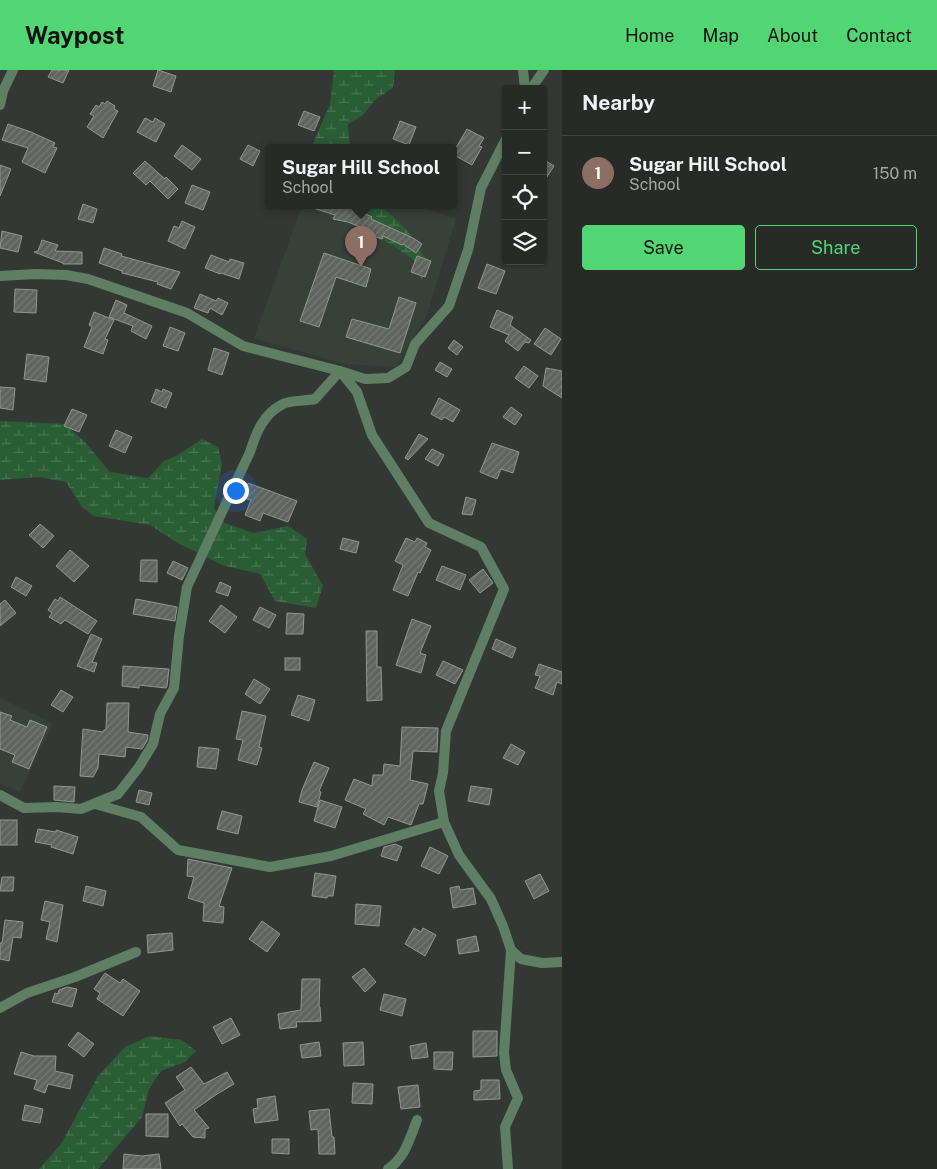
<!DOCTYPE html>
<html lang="en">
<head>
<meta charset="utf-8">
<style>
	body { margin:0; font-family:"Public Sans",sans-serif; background:#333633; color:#f1f3f6 }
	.controls { position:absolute; right:15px; top:15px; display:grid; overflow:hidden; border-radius:5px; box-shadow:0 1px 4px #0004 }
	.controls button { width:45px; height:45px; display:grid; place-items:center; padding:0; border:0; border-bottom:1px solid #434644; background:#272a27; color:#f1f3f6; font:25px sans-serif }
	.you { position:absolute; left:235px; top:420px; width:18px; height:18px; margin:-12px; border:4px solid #fff; border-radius:50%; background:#1a73e8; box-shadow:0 0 0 8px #1a73e833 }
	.badge { display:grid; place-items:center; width:32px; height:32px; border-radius:50%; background:#52d673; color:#fff; font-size:16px; font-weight:700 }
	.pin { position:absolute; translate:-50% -41px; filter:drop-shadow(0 1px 2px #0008) }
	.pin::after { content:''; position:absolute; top:26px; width:18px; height:15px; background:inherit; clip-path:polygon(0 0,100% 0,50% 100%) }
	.popup { position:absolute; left:265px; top:74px; width:192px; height:65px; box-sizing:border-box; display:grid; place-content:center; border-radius:5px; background:#272a27; filter:drop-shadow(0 1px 4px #0005); font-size:16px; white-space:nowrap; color:#a4a7a7 }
	.popup b { font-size:19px; color:#f1f3f6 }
	.popup::after { content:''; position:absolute; left:50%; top:100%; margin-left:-10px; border:10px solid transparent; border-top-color:#272a27 }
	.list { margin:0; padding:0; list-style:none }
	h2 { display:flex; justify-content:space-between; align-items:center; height:65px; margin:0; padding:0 20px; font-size:21px }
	h2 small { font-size:16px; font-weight:400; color:#a4a7a7 }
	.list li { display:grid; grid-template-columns:32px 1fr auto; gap:15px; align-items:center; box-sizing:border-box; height:75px; padding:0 20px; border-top:1px solid #434644 }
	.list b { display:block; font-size:19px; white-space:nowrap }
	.list p { margin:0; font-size:16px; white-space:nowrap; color:#a4a7a7 }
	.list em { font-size:16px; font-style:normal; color:#a4a7a7 }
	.actions { display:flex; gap:10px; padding:15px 20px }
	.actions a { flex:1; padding:11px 0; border:1px solid #52d673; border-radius:5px; text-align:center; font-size:18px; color:#52d673 }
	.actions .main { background:#52d673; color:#111 }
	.icon { flex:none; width:28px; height:28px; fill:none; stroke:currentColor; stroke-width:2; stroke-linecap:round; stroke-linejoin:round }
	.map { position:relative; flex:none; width:562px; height:1099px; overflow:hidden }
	header { display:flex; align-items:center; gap:30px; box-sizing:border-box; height:70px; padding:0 25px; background:#52d673; color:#111 }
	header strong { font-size:24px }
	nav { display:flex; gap:28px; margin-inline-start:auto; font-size:18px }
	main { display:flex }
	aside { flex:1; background:#272a27 }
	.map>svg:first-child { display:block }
	.built { fill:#374138 }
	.wetland { fill:url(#wetland-marsh) }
	.building { fill:url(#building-hatch); stroke:#929792 }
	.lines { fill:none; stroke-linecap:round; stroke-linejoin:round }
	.street { stroke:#5e7f63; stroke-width:10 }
</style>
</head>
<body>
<header>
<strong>Waypost</strong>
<nav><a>Home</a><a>Map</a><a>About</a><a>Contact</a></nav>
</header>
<main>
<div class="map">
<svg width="562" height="1099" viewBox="0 0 562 1099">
	<defs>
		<pattern id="wetland-marsh" width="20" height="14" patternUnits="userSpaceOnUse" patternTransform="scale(1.25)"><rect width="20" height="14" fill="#2b5d35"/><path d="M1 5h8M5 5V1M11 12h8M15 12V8" fill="none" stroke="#4a7552"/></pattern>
		<pattern id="building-hatch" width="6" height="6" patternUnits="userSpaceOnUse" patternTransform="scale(1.25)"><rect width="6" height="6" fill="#5f645f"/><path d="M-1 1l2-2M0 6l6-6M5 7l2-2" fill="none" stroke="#767a76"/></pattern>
	</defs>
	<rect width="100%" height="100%" fill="#343834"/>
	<g class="built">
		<path d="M302,136h116l38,13 -29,96 -31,52 -51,-3 -91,-26z"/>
		<path d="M0,628l53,25 -33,69 -20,-9z"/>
	</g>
	<g class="wetland">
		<path d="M334,0h61l-2,18 -18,12 -12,15 -15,9 2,24h-39l19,-44z"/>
		<path d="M336,136c9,0 36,-2 42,0 15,7 46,39 47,55 0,6 -2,13 -3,20l-7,-20 -21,-15 -35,-18z"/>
		<path d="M0,351l65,3 19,17 26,31 38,6 16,-17 14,-6 24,-16 16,8 4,17 -8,43 5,14 35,12 34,-7 19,13 -2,15 18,32 -7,22 -41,-7 -15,-27 -38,-9 -44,-22 -28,-18 -56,-9 -12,-9 -16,-25 -28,-5 -38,3z"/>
		<path d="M150,966l32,4 14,11 -11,11 -24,9 -12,18 -7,28 -44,52h-59l22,-25 37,-68 27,-29z"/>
	</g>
	<g class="building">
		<path d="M52,0h17l-6,13 -15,-6z"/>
		<path d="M158,0l18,6 -5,16 -18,-6z"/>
		<path d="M107,31l8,5 -1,3 4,2 -15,27 -16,-11 7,-11 -4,-2 6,-9 3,2 3,-5 3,2z"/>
		<path d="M304,41l16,6 -6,14 -16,-6z"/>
		<path d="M145,48l8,4 2,-4 10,6 -9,18 -19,-10z"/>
		<path d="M400,51l16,6 -7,18 -16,-6z"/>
		<path d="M8,54l23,8 24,11 -2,4 4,1 -12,25 -23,-11 6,-14 -26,-8z"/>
		<path d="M467,59l17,9 -5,8 3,1 -10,18 -18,-10v-4z"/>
		<path d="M182,75l19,14 -9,11 -18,-14z"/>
		<path d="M248,75l12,6 -7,15 -13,-7z"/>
		<path d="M543,89l11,7 -11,17z"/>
		<path d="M145,91l20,18 1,-2 12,12 -10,10 -18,-18 -4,4 -13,-12z"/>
		<path d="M0,95l11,4 -11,27z"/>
		<path d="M192,115l18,7 -7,18 -18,-7z"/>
		<path d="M83,134l14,5 -4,14 -15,-4z"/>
		<path d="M313,136h30l8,2 21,9 -1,2 42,19 9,6 -6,9 -13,-9 -1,1 -19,-9 -1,3 -14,-5 2,-3 -22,-9 -15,-3 2,-4 -22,-7z"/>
		<path d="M182,151l13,6 -10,22 -17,-8 6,-15 5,2z"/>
		<path d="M2,161l20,5 -4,16 -18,-4z"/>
		<path d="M42,170l16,5 -3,6 27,1v12h-19v-1l-29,-11 4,-1z"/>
		<path d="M104,178l18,6 -1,2 59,16 -9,17 -14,-5 1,-2 -36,-9v-2l-23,-8z"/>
		<path d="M324,183l47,16 -5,18 -30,-10 -17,50 -19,-6z"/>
		<path d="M211,185l18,7 1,-3 14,4 -5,16 -18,-6 -1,1 -15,-6z"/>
		<path d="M417,186l14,5 -6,16 -14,-5z"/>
		<path d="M487,194l18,7 -9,23 -18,-6z"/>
		<path d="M15,219l22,1 -1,23 -22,-1z"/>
		<path d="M200,224l16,7 2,-3 10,5 -6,12 -12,-7 -2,5 -14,-5z"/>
		<path d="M399,227l17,6 -16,50 -54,-16 6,-18 37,10z"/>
		<path d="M116,230l11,5 -3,8 28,13 -6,13 -15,-8 2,-5 -24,-9z"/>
		<path d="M497,240l16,7 -3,8 21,15 -2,3 -4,-1 -7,9 -13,-10 4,-6 -19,-8z"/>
		<path d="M94,242l20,8 -9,19 3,1 -5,14 -19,-7 8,-20 -3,-2z"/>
		<path d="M170,257l15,6 -7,18 -15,-5z"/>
		<path d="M545,258l16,11 -10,16 -17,-11z"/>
		<path d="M454,270l9,7 -6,8 -9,-7z"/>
		<path d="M214,278l15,5 -7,22 -14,-5z"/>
		<path d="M27,284l22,3 -3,25 -22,-3z"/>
		<path d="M440,292l12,7 -5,8 -12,-7z"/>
		<path d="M524,296l14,10 -9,12 -14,-10z"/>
		<path d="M546,298l16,3v27l-19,-12z"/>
		<path d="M0,317l15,1 -2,22 -13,-2z"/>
		<path d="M156,319l6,3 1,-3 9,4 -6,15 -15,-6z"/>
		<path d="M439,328l21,12 -7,12 -9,-5 -2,3 -11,-6z"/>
		<path d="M511,337l11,8 -7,10 -12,-8z"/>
		<path d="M72,339l15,6 -8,17 -15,-6z"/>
		<path d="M116,360l16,7 -7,16 -16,-7z"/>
		<path d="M419,364l9,5 -20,21 -3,-2z"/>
		<path d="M492,373l27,9 -6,21 -12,-4 -4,10 -17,-7z"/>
		<path d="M432,379l12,6 -6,11 -13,-7z"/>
		<path d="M248,413l49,18 -9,21 -25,-9 -3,8 -15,-6 6,-15 -7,-2z"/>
		<path d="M466,427l10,3 -4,15 -10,-1z"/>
		<path d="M40,454l14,12 -11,12 -14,-13z"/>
		<path d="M343,468l16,4 -3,11 -16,-4z"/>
		<path d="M406,468l9,4 2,-4 10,5 -2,4 6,3 -11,23 -2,-1 -10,24 -15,-6 10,-25 -8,-4z"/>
		<path d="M70,480l19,16 -15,16 -18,-16z"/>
		<path d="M141,490h16v22l-17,-1z"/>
		<path d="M173,491l15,7 -6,12 -15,-7z"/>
		<path d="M442,496l24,9 -6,15 -24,-10z"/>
		<path d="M483,499l10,14 -13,10 -11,-13z"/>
		<path d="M16,507l16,9 -6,10 -15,-9z"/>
		<path d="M220,512l11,5 -3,9 -12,-4z"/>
		<path d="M60,527l37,24 -9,13 -23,-14 -4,4 -12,-7 3,-4 -4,-3 7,-11 3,2z"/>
		<path d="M136,529l41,8 -2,14 -42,-7z"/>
		<path d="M5,530l11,13 -16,13v-22z"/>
		<path d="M221,535l16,12 -12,16 -16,-12z"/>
		<path d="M260,537l16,8 -7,13 -16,-8z"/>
		<path d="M287,543l17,1 -1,20h-17z"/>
		<path d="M412,549l19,7 -11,27 6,2 -5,18 -25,-8z"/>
		<path d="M366,561h11v36h4l1,33 -15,1z"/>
		<path d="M91,564l11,5 -10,23 5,1 -3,9 -17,-6z"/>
		<path d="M496,569l20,9 -4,10 -20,-9z"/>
		<rect x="285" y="588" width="15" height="12"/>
		<path d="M443,591l20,9 -8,14 -19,-9z"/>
		<path d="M539,594l23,8v12l-5,-2 -4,13 -18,-7 5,-12 -5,-1z"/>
		<path d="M123,596l46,3 -2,17 -1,2 -27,-3v3l-17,-2z"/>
		<path d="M254,609l16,10 -10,15 -15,-10z"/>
		<path d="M61,620l12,7 -10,15 -12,-7z"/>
		<path d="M298,625l17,5 -6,21 -18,-6z"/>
		<path d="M107,633h22l-1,29 20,3 -1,6 -5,8 -16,-2 -1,10 -26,-3 -1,14 -5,9 -13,-1 3,-47 20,3 1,-2h2z"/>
		<path d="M242,641l24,5 -7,31 3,1 -5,17 -19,-5 5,-20 -7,-1z"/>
		<path d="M0,642l12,4 -2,4 17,7 3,-7 17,7 -18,42 -17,-7 3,-7 -15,-6z"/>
		<path d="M402,657l36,1 -1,24 -24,-1 -3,29 18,4 -5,20h-4l-8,21 -23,-8 -4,8 -21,-11 3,-5 -21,-9 9,-21 18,7 1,-11h10l1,-11 16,2z"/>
		<path d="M511,674l14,8 -7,13 -15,-7z"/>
		<path d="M199,677l20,2 -3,20 -19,-2z"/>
		<path d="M314,692l15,6 -10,23 2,1 -4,15 -18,-5 3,-12z"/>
		<path d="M54,716l21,1 -1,15 -20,-2z"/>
		<path d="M471,716l21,3 -3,16 -21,-4z"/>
		<path d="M139,720l13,3 -3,12 -13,-3z"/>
		<path d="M320,730l22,7 -7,21 -21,-7z"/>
		<path d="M222,741l20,5 -4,18 -21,-5z"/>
		<rect x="0" y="750" width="17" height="25"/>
		<path d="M38,759l18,3v-2l22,7 -5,17 -22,-7 1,-2 -17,-3z"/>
		<path d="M395,774l7,3 -5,14 -16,-5 3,-9z"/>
		<path d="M430,777l18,9 -9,18 -18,-8z"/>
		<path d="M188,789l44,9 -13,38 5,1 -1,16 -20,-2 1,-18 -16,-5 6,-21 -7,-1z"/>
		<path d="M315,803l21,3 -3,20h-6v2l-15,-2z"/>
		<path d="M540,804l9,17 -15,8 -9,-18z"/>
		<path d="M2,807h12l-1,14h-13z"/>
		<path d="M86,816l20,5 -3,15 -20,-5z"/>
		<path d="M459,816l1,4 13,-2 3,16 -23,4 -3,-20z"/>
		<path d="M45,831l18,4 -6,37 -11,-3 4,-17 -9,-2z"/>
		<path d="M356,834l25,2 -2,20 -24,-2z"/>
		<path d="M5,850l18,2 -2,16 -8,-1 -4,24 -9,-2v-16h2z"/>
		<path d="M262,851l18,13 -13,18 -18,-13z"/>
		<path d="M414,858l7,4 2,-4 13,7 -11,21 -20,-12z"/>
		<path d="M172,863l1,17 -25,3 -1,-18z"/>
		<path d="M476,866l3,15 -20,3 -2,-14z"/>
		<path d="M364,898l12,14 -11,10 -13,-15z"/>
		<path d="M105,903l15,10 3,-4 17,12 -17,25 -26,-17 3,-6 -6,-4z"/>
		<path d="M302,909h18l-1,28h1l1,14 -25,1 1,5 -17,2 -2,-15 23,-4z"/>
		<path d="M67,917l10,2 -5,18 -20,-5 3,-9 3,1 1,-4z"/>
		<path d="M384,924l22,5 -4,17 -22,-6z"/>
		<path d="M231,948l9,17 -18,9 -9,-17z"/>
		<path d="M473,961h24v25l-24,1z"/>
		<path d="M78,962l16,12 -10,13 -16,-12z"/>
		<path d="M319,972l2,14 -19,2 -2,-13z"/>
		<path d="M363,972l1,23 -20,1 -1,-23z"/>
		<path d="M426,973l2,14 -16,2 -2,-13z"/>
		<path d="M21,982l13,4h22l-1,15 18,4 -3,14 -22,-5 -3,9 -11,-4 3,-9 -23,-6z"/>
		<path d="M434,982h19l-1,18 -18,-1z"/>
		<path d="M191,997l13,17 23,-12 7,12 -17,10 -23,16 15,18 -4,1v9l-12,-1 -11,-13 -2,2 -15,-23 20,-13 -9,-13z"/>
		<path d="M481,1010h18l1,19 -26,1v-9l7,-1z"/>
		<path d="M353,1013l20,1 -1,20 -20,-1z"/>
		<path d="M418,1015l2,22 -19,2 -3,-22z"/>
		<path d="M275,1026l3,24 -23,3 -2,-14 5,-1 -1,-9z"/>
		<path d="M25,1035l18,4 -3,14 -18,-3z"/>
		<path d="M329,1039l3,28h2l1,17h-16l-1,-25 -7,1 -2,-19z"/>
		<path d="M146,1044h22v23l-22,-1z"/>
		<path d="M272,1069h17v15l-17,-1z"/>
		<path d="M124,1084l18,2 17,-2 2,15h-38z"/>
	</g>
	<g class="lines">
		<g class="street">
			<path d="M523,0l2,19"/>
			<path d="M531,19l13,-19"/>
			<path d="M0,35l3,-14 10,-21"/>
			<path d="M0,206l35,-2 31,1 22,4 99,34 56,33 97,25 17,21 15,43 57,88 52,24 23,42 -58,142 -3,42 -4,18 5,31 15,33 32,44 12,27 8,24 10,9 21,4 20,-1"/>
			<path d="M0,725l24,13 33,-1 24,2 37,-15 21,-27 14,-23 7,-30 14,-26 5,-52 8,-49 63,-135c6,-19 13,-38 33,-48 8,-4 23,-3 32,-5l25,-28 25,8 23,-1 18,-11 9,-23 34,-38 19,-56 13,-62 25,-49"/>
			<path d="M95,734l46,13 37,33 92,17 61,-11 113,-34"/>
			<path d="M0,938l27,-15 48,-16 61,-25"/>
			<path d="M388,1099c17,-11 22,-31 29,-49"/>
			<path d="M508,1099l-3,-42 13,-29 -12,-28 -2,-17 7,-103"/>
		</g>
	</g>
</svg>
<div class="controls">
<button>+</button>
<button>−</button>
<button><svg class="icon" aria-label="locate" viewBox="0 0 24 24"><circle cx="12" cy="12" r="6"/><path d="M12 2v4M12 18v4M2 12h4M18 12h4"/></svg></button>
<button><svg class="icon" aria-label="layers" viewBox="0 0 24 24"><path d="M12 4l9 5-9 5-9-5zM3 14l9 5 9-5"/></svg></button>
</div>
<div class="you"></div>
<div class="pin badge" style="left:361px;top:197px;background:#8d6e63">1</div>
<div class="popup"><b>Sugar Hill School</b>School</div>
</div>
<aside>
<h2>Nearby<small></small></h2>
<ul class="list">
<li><span class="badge" style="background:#8d6e63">1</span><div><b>Sugar Hill School</b><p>School</p></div><em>150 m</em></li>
</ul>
<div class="actions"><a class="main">Save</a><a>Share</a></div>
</aside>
</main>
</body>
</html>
